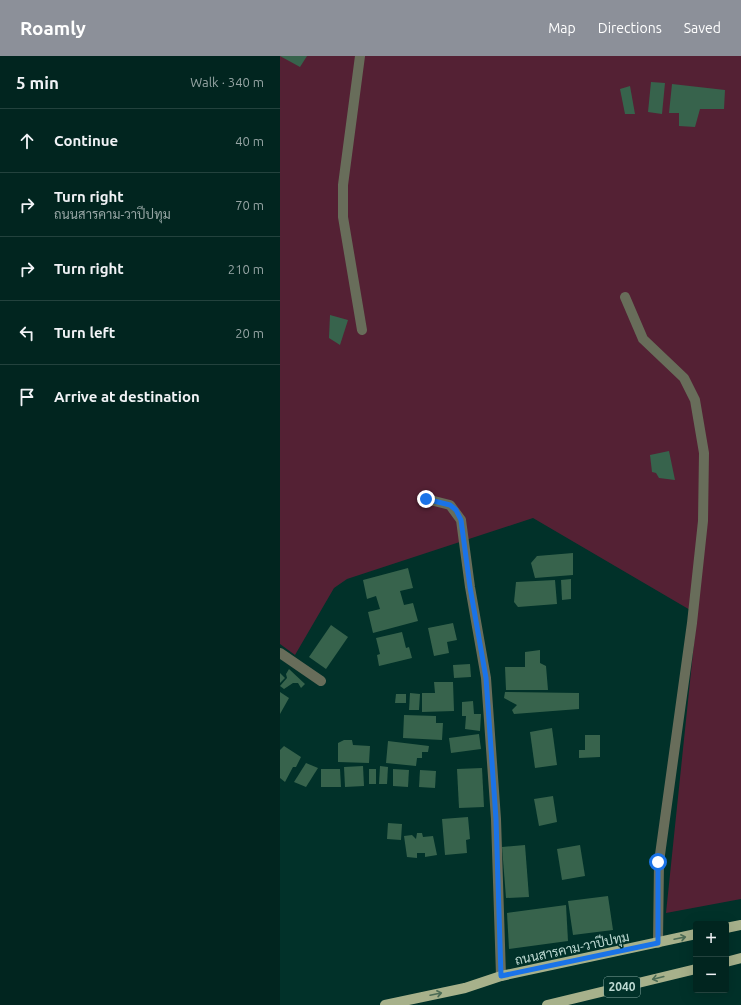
<!DOCTYPE html>
<html lang="en">
<head>
<meta charset="utf-8">
<style>
	body { margin:0; font-family:Ubuntu,Sarabun,sans-serif; background:#0b2d28; color:#f1f3f6 }
	.controls { position:absolute; right:12px; bottom:12px; display:grid; overflow:hidden; border-radius:4px; box-shadow:0 4px 16px #0002 }
	.controls button { width:36px; height:36px; display:grid; place-items:center; padding:0; border:0; border-bottom:1px solid #23423d; background:#01251f; color:#f1f3f6; font:20px sans-serif }
	.stop { position:absolute; width:12px; height:12px; margin:-9px; border:3px solid #1a73e8; border-radius:50%; background:#fff }
	.stop.end { background:#1a73e8; border-color:#fff; box-shadow:0 1px 4px #0008 }
	.list { margin:0; padding:0; list-style:none }
	h2 { display:flex; justify-content:space-between; align-items:center; height:52px; margin:0; padding:0 16px; font-size:17px }
	h2 small { font-size:13px; font-weight:400; color:#96a5a4 }
	.list li { display:grid; grid-template-columns:26px 1fr auto; gap:12px; align-items:center; box-sizing:border-box; height:64px; padding:0 16px; border-top:1px solid #23423d }
	.list b { display:block; font-size:15px; white-space:nowrap }
	.list p { margin:0; font-size:13px; white-space:nowrap; color:#96a5a4 }
	.list em { font-size:13px; font-style:normal; color:#96a5a4 }
	.icon { flex:none; width:22px; height:22px; fill:none; stroke:currentColor; stroke-width:2; stroke-linecap:round; stroke-linejoin:round }
	.map { position:relative; flex:none; width:461px; height:949px; overflow:hidden }
	header { display:flex; align-items:center; gap:24px; box-sizing:border-box; height:56px; padding:0 20px; background:#8c9099; color:#fff }
	header strong { font-size:19px }
	nav { display:flex; gap:22px; margin-inline-start:auto; font-size:14px }
	main { display:flex }
	aside { flex:1; background:#01251f }
	.map>svg:first-child { display:block }
	.green { fill:#542134 }
	.building { fill:#37634c }
	.lines { fill:none; stroke-linecap:round; stroke-linejoin:round }
	.minor { stroke:#686d5a; stroke-width:10 }
	.major { stroke:#a7b18b; stroke-width:10 }
	.oneway { stroke:#4c6b55 }
	.route { stroke:#1a73e8; stroke-width:5 }
	.labels { text-anchor:middle; stroke-width:3; stroke-linejoin:round; paint-order:stroke }
	.shield { fill:#013129; stroke:#85a79f; stroke-width:1 }
	.shield-label { font-size:12px; font-weight:bold; fill:#bdd9d2 }
	.street-label { font-size:13px; fill:#bdd9d2; stroke:#013129 }
</style>
</head>
<body>
<header>
<strong>Roamly</strong>
<nav><a>Map</a><a>Directions</a><a>Saved</a></nav>
</header>
<main>
<aside>
<h2>5 min<small>Walk · 340 m</small></h2>
<ul class="list">
<li><svg class="icon" aria-label="ahead" viewBox="0 0 24 24"><path d="M12 20V5M6 11l6-6 6 6"/></svg><div><b>Continue</b></div><em>40 m</em></li>
<li><svg class="icon" aria-label="right" viewBox="0 0 24 24"><path d="M7 20v-9h11M14 6l5 5-5 5"/></svg><div><b>Turn right</b><p>ถนนสารคาม-วาปีปทุม</p></div><em>70 m</em></li>
<li><svg class="icon" aria-label="right" viewBox="0 0 24 24"><path d="M7 20v-9h11M14 6l5 5-5 5"/></svg><div><b>Turn right</b></div><em>210 m</em></li>
<li><svg class="icon" aria-label="left" viewBox="0 0 24 24"><path d="M17 20v-9H6M10 6l-5 5 5 5"/></svg><div><b>Turn left</b></div><em>20 m</em></li>
<li><svg class="icon" aria-label="arrive" viewBox="0 0 24 24"><path d="M6 21V4h12l-3 4 3 4H6"/></svg><div><b>Arrive at destination</b></div></li>
</ul>
</aside>
<div class="map">
<svg width="461" height="949" viewBox="0 0 461 949">
	<rect width="100%" height="100%" fill="#013129"/>
	<path class="green" d="M0,0h461v843l-75,14 31,-299 -164,-96 -186,61 -13,9 -39,67 -15,-11z"/>
	<g class="building">
		<path d="M0,0h27l-7,11z"/>
		<path d="M371,26l14,1 -3,31 -14,-2z"/>
		<path d="M392,28l53,6 -1,19h-24l-5,18 -16,-1v-13h-10z"/>
		<path d="M350,30l5,28h-10l-5,-25z"/>
		<path d="M50,259l18,5 -8,25 -11,-7z"/>
		<path d="M389,395l6,29 -16,-2 -3,-5 -4,-1 -2,-17z"/>
		<path d="M293,497v22l-38,3 -4,-15 6,-7z"/>
		<path d="M128,512l5,20 -13,3 4,14 9,-2 5,18 -45,12 -5,-21 12,-3 -4,-13 -9,3 -4,-19z"/>
		<path d="M291,523v20l-9,1 -1,-20z"/>
		<path d="M275,524l2,24 -39,3 -4,-5 2,-20z"/>
		<path d="M173,567l4,17 -10,2 2,11 -15,3 -6,-28z"/>
		<path d="M51,569l17,12 -22,32 -17,-12z"/>
		<path d="M122,576l4,16 3,-1 3,11 -33,8 -2,-11 3,-1 -4,-16z"/>
		<path d="M260,594v13l6,3 2,24h-42l-1,-23h20v-15z"/>
		<path d="M190,608l1,13 -17,1 -1,-13z"/>
		<path d="M9,613l16,15 -4,4 -3,-5h-5l-9,6 -4,-3 7,-8 -1,-4z"/>
		<path d="M0,617l5,5 -5,5z"/>
		<path d="M154,626h19l1,29 -32,1v-19h13z"/>
		<path d="M0,636l9,6 -9,16z"/>
		<path d="M225,636l74,1v16l-65,5 -2,-4 5,-5 -13,-7z"/>
		<path d="M130,637l10,1 -1,16h-10z"/>
		<path d="M116,638h10v9h-11z"/>
		<path d="M193,645l1,13h7l-1,17 -15,-2 1,-13h-4v-14z"/>
		<path d="M124,659l32,1v7h7l-1,17 -39,-2z"/>
		<path d="M272,672l5,37 -22,3 -5,-36z"/>
		<path d="M199,678l2,15 -30,4 -2,-15z"/>
		<path d="M305,679h15v22l-21,1v-8h6z"/>
		<path d="M64,684h8l1,5 17,1 -1,17 -31,-1v-19z"/>
		<path d="M108,685l41,5 -1,6h-6v6h-5l-1,8 -30,-3z"/>
		<path d="M4,690l17,11 -5,10h-3l-8,15 -5,-4v-28z"/>
		<path d="M26,707l12,5 -12,19 -12,-5z"/>
		<path d="M83,710l1,20 -19,1 -1,-20z"/>
		<path d="M100,710l8,1 -1,17h-8z"/>
		<path d="M202,712l2,39 -25,1 -2,-39z"/>
		<path d="M41,713h19l1,18h-20z"/>
		<rect x="89" y="713" width="7" height="15"/>
		<path d="M113,713l16,1 -1,17 -15,-1z"/>
		<path d="M140,714l16,1 -1,17 -16,-1z"/>
		<path d="M273,740l4,26 -18,4 -5,-27z"/>
		<path d="M188,761l2,22 -4,1 1,13 -22,2 -3,-36z"/>
		<path d="M108,767l14,1 -1,16 -14,-1z"/>
		<path d="M137,777h5l1,4 10,-1 4,19 -12,2v-4h-8v5l-10,-1 -3,-21 8,-1 4,4z"/>
		<path d="M245,789l4,52 -23,1 -4,-51z"/>
		<path d="M300,789l5,31 -23,4 -5,-31z"/>
		<path d="M328,840l5,34 -40,5 -5,-34z"/>
		<path d="M286,849l2,36 -59,8 -2,-36z"/>
	</g>
	<g class="lines">
		<g class="minor">
			<path d="M80,0l-17,129v32l19,113"/>
			<path d="M345,241l18,42 41,39 11,22 9,53 -1,68 -11,102 -33,239 -1,81"/>
			<path d="M146,443l24,6 11,15 9,67 16,91 10,141 5,157"/>
			<path d="M0,597l41,28"/>
		</g>
		<g class="major">
			<path d="M446,872l15,-3"/>
			<path d="M446,906l15,-4"/>
			<path d="M105,949l80,-17 36,-12 195,-42"/>
			<path d="M267,949l149,-36"/>
		</g>
	</g>
	<defs><path id="oneway-shaft" d="M-6 0H5M1.5-3L5.5 0L1.5 3" fill="none" stroke-width="1.6" stroke-linecap="round" stroke-linejoin="round"/></defs>
	<g class="oneway">
		<use href="#oneway-shaft" transform="translate(400 882) rotate(-12)"/>
		<use href="#oneway-shaft" transform="translate(378 922) rotate(166)"/>
		<use href="#oneway-shaft" transform="translate(156 938) rotate(-12)"/>
	</g>
	<g class="lines">
		<path class="route" d="M146,443l24,6 6,5 5,10 9,67 16,91 10,141 5,157 157,-33v-81"/>
	</g>
	<g class="labels">
		<rect class="shield" x="324" y="921" width="36" height="20" rx="3"/>
		<g class="shield-label">
			<text x="342" y="935">2040</text>
		</g>
		<g class="street-label">
			<text transform="translate(292 892) rotate(-12)" y="5">ถนนสารคาม-วาปีปทุม</text>
		</g>
	</g>
</svg>
<div class="controls">
<button>+</button>
<button>−</button>
</div>
<div class="stop" style="left:378px;top:806px"></div>
<div class="stop end" style="left:146px;top:443px"></div>
</div>
</main>
</body>
</html>
